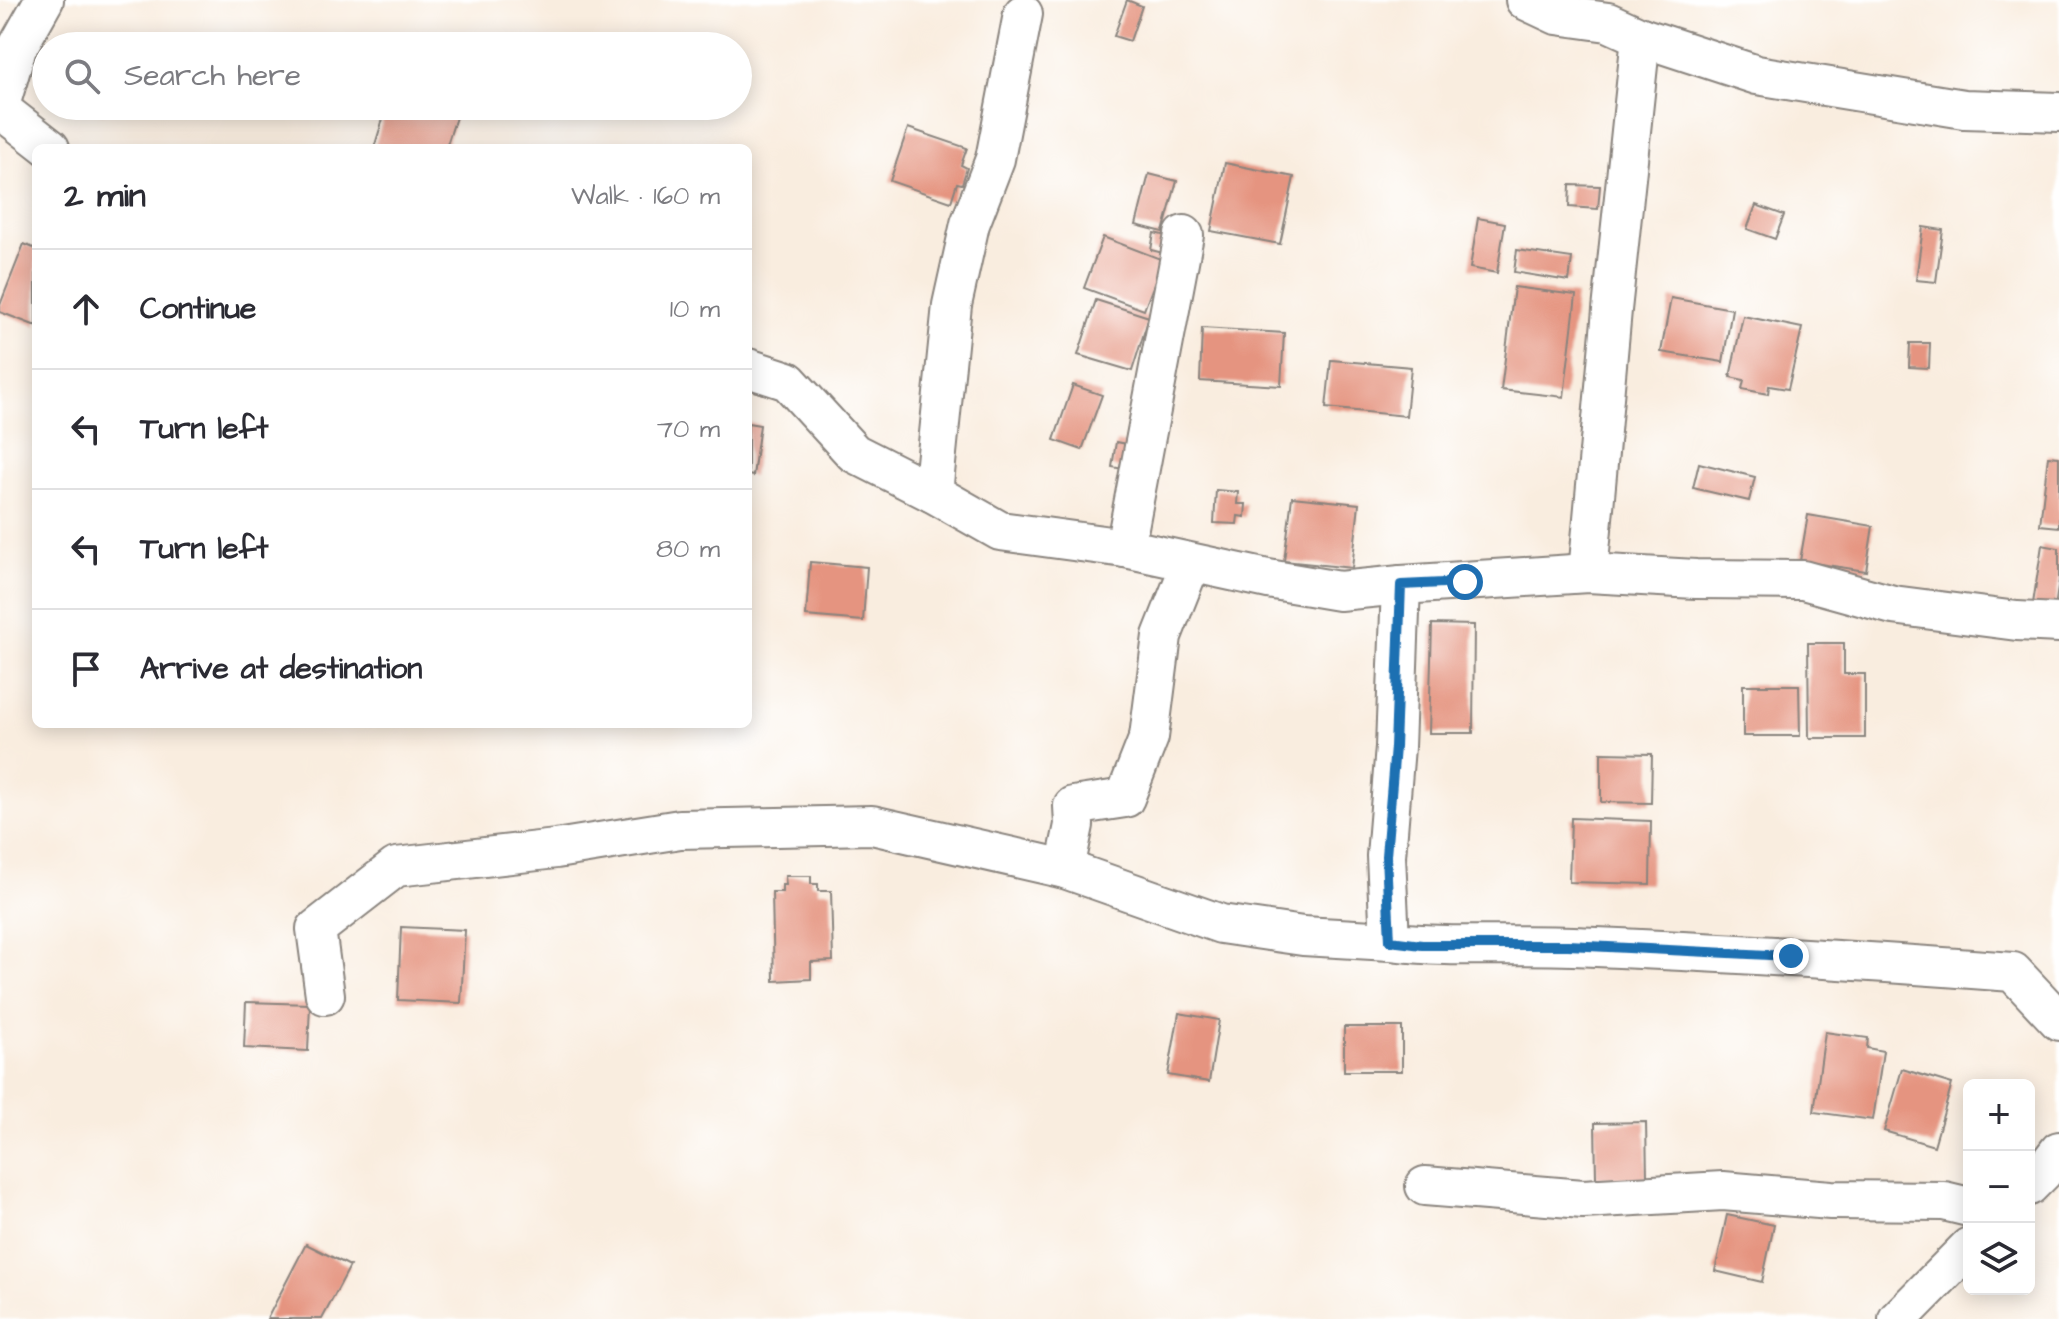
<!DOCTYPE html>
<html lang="en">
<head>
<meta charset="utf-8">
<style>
	body { margin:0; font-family:"Architects Daughter",sans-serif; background:#f7f7f7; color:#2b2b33 }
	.controls { position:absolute; right:24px; bottom:24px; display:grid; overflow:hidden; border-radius:12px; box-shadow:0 4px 20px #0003 }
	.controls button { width:72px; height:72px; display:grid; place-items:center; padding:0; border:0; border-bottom:2px solid #e1e1e2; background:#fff; color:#2b2b33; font:40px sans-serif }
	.stop { position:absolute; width:24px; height:24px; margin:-18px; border:6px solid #1f6fb2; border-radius:50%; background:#fff }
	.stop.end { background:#1f6fb2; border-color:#fff; box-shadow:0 2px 8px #0008 }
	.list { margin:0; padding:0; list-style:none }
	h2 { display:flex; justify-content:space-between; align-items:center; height:104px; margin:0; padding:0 32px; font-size:34px }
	h2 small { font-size:26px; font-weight:400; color:#7c7c81 }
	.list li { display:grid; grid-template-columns:52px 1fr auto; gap:24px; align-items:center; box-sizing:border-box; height:120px; padding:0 32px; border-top:2px solid #e1e1e2 }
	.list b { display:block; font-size:30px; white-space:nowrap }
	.list em { font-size:26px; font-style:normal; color:#7c7c81 }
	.icon { flex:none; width:44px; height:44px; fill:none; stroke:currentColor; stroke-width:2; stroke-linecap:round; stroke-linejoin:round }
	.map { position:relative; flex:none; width:2059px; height:1319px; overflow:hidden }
	.search { position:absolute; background:#fff; box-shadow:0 4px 20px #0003; left:32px; top:32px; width:720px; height:88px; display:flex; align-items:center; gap:20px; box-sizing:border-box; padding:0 28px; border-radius:44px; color:#7c7c81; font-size:30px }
	.panel { position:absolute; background:#fff; box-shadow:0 4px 20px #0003; left:32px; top:144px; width:720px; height:584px; border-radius:12px }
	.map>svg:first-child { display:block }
	.building { fill:#e59480 }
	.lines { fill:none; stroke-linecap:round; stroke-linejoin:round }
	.minor-casing { stroke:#8a847e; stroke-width:42 }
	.minor { stroke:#fff; stroke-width:38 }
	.route { stroke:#1f6fb2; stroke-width:10 }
</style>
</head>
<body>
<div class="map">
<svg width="2059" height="1319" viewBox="0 0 2059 1319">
	<rect width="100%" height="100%" fill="#fff"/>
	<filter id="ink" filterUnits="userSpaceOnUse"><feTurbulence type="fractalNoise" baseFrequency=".0125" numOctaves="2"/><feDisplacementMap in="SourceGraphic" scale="16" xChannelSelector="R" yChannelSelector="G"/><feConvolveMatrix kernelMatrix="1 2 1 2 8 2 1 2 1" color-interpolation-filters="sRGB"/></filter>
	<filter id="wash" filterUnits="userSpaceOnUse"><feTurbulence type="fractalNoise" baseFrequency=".006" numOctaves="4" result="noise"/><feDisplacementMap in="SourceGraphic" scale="32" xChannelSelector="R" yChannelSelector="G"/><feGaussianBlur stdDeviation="1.8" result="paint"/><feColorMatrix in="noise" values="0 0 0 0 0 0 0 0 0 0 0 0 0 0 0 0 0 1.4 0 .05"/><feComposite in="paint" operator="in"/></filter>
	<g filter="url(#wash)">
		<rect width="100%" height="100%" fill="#f9eddf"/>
		<g id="blocks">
			<g class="building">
				<path d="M1127,0l15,6 -12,35 -16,-5z"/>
				<path d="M67,35l25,11h-30z"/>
				<path d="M86,106h21l-4,8z"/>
				<path d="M387,106h43l27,8 -11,34h-72z"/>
				<path d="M908,128l59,20 -6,17 6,3 -5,16 -5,-1 -6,19 -61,-21z"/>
				<path d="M1225,163l69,14 -14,67 -69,-13z"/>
				<path d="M1149,174l28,7 -14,51 -27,-7z"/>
				<path d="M1570,185l30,1 -2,23 -29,-2z"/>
				<path d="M1756,205l28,10 -9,24 -28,-10z"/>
				<path d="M1478,218l27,5 -8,50 -27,-5z"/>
				<path d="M1923,227l20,3 -7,52 -20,-2z"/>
				<path d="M1154,233l21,5 -4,17 -20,-5z"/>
				<path d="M1103,237l60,23 -19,50 -60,-22z"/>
				<path d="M24,244l12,5v77l-36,-14v-7z"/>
				<path d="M1517,250l55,8 -3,23 -55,-9z"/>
				<path d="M1514,287l62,8 -12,102 -63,-7z"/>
				<path d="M1671,298l61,11 -9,53 -62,-10z"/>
				<path d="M1096,300l53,17 -17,54 -54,-16z"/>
				<path d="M1743,316l59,12 -14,61 -19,-3 -1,8 -26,-5 2,-9 -14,-3z"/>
				<path d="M1202,328l82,5 -3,53 -81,-5z"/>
				<path d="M1910,343h20l-1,25 -20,-1z"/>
				<path d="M1331,360l80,7 -5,49 -80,-8z"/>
				<path d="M1073,385l29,10 -20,55 -28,-10z"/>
				<path d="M748,423l12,2 -7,51 -5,-1z"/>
				<path d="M1116,442l27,5 -3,25 -28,-5z"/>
				<path d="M2048,456l11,1v70l-19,-2z"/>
				<path d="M1699,463l56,14 -6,24 -56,-13z"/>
				<path d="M1216,490l22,2 -1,12h9l-1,13 -7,-1 -1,8 -23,-1z"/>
				<path d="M1292,497l67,7 -7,64 -68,-7z"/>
				<path d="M1808,515l65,11 -7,45 -66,-10z"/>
				<path d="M2042,545l17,3v33l-5,33 -22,-4z"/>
				<path d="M810,562l57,5 -4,54 -57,-5z"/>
				<path d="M1432,624l42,1 -1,108h-44z"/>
				<path d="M1808,643h36v31h21v64h-56z"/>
				<path d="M1743,685h56l1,51h-57z"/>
				<path d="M1601,753l51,1 -1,49 -50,-1z"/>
				<path d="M1571,818l80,3 -1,63 -81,-2z"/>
				<path d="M785,876h26v8h7v7h13l2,70 -22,1v17l-37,2 -2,-89h10v-7h4z"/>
				<path d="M401,927l64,3 -4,73 -63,-3z"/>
				<path d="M246,1002l64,2 -2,47 -64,-3z"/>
				<path d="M1179,1013l40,7 -10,62 -41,-7z"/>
				<rect x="1344" y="1027" width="58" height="44"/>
				<path d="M1825,1032l43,6 -1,10 16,3 -10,69 -59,-8z"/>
				<path d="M1902,1069l50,15 -18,62 -50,-15z"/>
				<path d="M1646,1122l1,56h-51l-1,-55z"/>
				<path d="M1727,1215l47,10 -12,57 -47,-11z"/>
				<path d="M306,1244l44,22 -28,53h-55z"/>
			</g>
		</g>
	</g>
	<g filter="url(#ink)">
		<use href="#blocks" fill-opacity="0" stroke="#8a847e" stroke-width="2"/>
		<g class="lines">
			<defs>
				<g id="minor">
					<path d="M1525,0l32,15 51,7 33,15 116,38 207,34 95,3"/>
					<path d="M0,106l17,-58 27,-48"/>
					<path d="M0,109l50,39"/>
					<path d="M748,368l40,13 66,72 79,40 67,38 125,17 143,31 71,12 62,-6 187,-12 108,6 107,1 90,25 124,16 42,2"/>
					<path d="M933,493l19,-188 18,-81 25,-65 28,-145"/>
					<path d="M1125,548l59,-313"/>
					<path d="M1588,573l24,-263 29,-273"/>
					<path d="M1401,585l-6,162 -9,109 4,85c61,8 122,2 183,5 147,6 293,15 440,26l46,49"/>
					<path d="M1065,869l9,-44 -1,-19 52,-8 24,-61 13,-101 29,-73"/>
					<path d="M325,995l-9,-66 80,-62 160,-18 124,-20 192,-4 193,44 156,55 82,12 87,5"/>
					<path d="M1425,1186l158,13 140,-8 108,9 113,1 25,6"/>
					<path d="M2029,1186l14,-14 16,-21"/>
					<path d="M1898,1319l71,-72"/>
				</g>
			</defs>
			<use href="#minor" class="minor-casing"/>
			<use href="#minor" class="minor"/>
		</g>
	</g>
	<g class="lines" filter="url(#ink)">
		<path class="route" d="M1465,582l-64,3 -6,162 -9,109 4,85 32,4h146l223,11"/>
	</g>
</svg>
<div class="controls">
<button>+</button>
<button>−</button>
<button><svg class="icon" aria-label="layers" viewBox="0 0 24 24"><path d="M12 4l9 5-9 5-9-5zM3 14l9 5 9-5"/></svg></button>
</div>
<div class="stop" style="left:1465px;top:582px"></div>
<div class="stop end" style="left:1791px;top:956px"></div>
<div class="search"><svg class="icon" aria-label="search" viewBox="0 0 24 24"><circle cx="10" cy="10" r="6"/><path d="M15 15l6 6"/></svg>Search here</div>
<section class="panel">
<h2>2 min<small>Walk · 160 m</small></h2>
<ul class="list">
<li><svg class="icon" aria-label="ahead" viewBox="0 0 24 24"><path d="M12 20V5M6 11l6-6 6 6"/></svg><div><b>Continue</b></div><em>10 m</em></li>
<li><svg class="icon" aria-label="left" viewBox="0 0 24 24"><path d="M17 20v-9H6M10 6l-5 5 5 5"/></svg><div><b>Turn left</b></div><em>70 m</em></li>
<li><svg class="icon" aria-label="left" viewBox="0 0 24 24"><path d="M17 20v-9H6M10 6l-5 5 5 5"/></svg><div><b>Turn left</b></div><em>80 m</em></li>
<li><svg class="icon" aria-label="arrive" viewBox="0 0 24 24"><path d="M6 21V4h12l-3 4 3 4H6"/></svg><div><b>Arrive at destination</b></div></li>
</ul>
</section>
</div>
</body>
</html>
